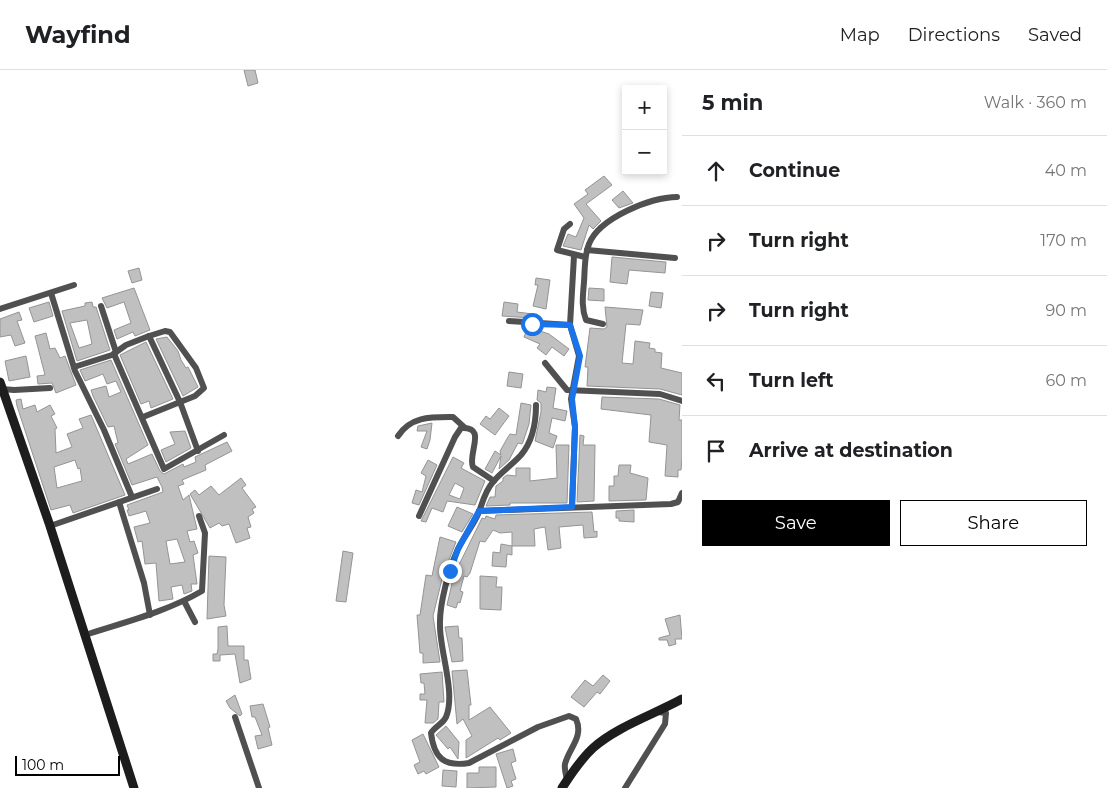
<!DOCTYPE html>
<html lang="en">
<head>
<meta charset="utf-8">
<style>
	body { margin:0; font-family:Montserrat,sans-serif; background:#f6f6f6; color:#202124 }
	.controls { position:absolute; right:15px; top:15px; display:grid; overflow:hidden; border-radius:0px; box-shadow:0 2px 8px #0003 }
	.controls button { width:45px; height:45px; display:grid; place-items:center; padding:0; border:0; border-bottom:1px solid #e0e0e0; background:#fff; color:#202124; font:25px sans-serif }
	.scale { position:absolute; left:15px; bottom:12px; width:105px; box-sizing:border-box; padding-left:5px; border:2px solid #000; border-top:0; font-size:14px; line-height:18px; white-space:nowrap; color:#000; -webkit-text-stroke:4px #fff; paint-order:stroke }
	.stop { position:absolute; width:15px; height:15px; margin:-11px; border:4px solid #1a73e8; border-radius:50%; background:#fff }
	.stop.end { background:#1a73e8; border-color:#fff; box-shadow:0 1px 5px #0008 }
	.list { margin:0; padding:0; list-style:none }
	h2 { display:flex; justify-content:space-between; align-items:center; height:65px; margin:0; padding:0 20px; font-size:21px }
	h2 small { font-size:16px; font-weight:400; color:#757577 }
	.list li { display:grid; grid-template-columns:32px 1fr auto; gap:15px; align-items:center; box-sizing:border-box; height:70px; padding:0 20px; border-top:1px solid #e0e0e0 }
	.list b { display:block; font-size:19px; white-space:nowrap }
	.list em { font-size:16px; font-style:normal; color:#757577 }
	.actions { display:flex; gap:10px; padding:15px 20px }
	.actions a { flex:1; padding:11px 0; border:1px solid #000; border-radius:0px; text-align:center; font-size:18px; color:#000 }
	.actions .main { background:#000; color:#fff }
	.icon { flex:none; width:28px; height:28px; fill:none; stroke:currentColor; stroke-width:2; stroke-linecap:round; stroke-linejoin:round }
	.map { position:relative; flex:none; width:682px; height:718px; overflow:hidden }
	header { display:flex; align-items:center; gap:30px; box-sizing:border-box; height:70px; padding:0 25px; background:#fff; border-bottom:1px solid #e0e0e0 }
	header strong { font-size:24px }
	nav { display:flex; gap:28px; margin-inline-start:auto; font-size:18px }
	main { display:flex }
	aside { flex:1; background:#fff }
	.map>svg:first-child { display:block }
	.building { fill:#c0c0c0; stroke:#949494; fill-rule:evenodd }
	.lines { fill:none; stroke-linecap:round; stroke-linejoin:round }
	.street { stroke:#505050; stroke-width:6 }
	.secondary { stroke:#1d1d1d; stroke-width:9 }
	.route { stroke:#1a73e8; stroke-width:6 }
</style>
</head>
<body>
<header>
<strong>Wayfind</strong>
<nav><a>Map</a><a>Directions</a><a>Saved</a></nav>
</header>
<main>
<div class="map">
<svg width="682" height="718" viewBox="0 0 682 718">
	<rect width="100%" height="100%" fill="#fff"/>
	<g class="building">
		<path d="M244,0h11l3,13 -10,3z"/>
		<path d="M604,106l8,9 -26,19 15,17 -8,8 -4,-4 -8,25 -18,-4 5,-12 8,3 8,-19 -10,-14 14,-10 -3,-4z"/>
		<path d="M623,121l10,12 -14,5 -7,-8z"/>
		<path d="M612,187l54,5 -1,11 -36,-3 -2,14 -17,-2z"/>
		<path d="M139,198l3,12 -10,3 -4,-12z"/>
		<path d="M536,208l14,2 -4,29 -13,-3 5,-21h-3z"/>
		<path d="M134,218l16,42 -15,6 -2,-4 -16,7 -3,-9 17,-7 -7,-21 -17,6 -5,-10z"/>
		<path d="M589,218l15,1v12l-16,-1z"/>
		<path d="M651,222l12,1 -2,15 -12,-2z"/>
		<path d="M49,232l4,14 -19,6 -5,-14z"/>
		<path d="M92,232l1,5h3l14,43 -33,11 -15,-50 23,-5v-3zM87,250l5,24 -13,4 -9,-25z"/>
		<path d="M504,232l14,2 -1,8 16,2 -1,4 -30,-2z"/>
		<path d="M605,237l38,3 -3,15 -14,-1 -4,39 11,1 2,-23 15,2 -1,5 6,1v3l7,1 -1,15 21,5v22l-22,-6 -73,-3 1,-19h-3l5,-39 14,1 3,-2z"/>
		<path d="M19,242l3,8 -5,1 8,22 -10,3 -4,-11 -11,2v-18z"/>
		<path d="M528,257l21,7 20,15 -5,7 -12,-9 -6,8 -9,-7 3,-4 -16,-7z"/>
		<path d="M46,263l4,16 5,-1 5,10 5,-2 11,29 -20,8 -4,-10 -14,1 -1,-8 8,-1 -10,-39z"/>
		<path d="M167,267l11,14 3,9 5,8 2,-1 10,20 -15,9 -27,-57z"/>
		<path d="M146,272l27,57 -22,9 -2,-7 -8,3 -21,-49z"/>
		<path d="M26,286l4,21 -21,4 -4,-20z"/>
		<path d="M111,290l37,85 -22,14 2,5 24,-10 8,17 4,3 19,-10 1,3 12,-5 -1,-5 32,-15 5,9 -27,14 1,5 -24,10 2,4 -6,2 5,14 6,-5 8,34 -10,2 3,11 4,-1 4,12 -5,2 4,29h-6l1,7 -8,3 -2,-9 -11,2 2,12 -14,2 -3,-38 -11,1 -3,-23 -4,1 -4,-15 16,-4 -4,-12 -17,5 -2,-6h2l-2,-5 36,-13 -1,-5 -5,-10 -25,8 -17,-41 3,-1 -4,-17 -6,1 -15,-31 -2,-6 15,-4 3,11 12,-5 -5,-11 -9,3 -4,-10 -18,7 -5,-11zM177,469l8,23 -15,2 -4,-23z"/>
		<path d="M509,302l14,2 -2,14 -14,-2z"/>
		<path d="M547,317l9,1 -3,20 14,3 -2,10 -13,-3 -3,15 8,3 -4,12 -18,-7 6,-29v-9l-4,-3 1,-10 8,2z"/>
		<path d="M602,327l57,2 21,6 -1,15h3v38l-1,12h-3v7l-13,-1 2,-31 -18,-3 2,-27 -50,-6z"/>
		<path d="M21,329l2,10 12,-4 2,7 13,-7 5,9 -4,2 6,12 -2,1 1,24 16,-6 -5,-13 16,-6 -4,-9 12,-4 34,80 -52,18 -3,-8 -19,5 -34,-104 -1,-6zM75,390l3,9 2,-1 2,13 -25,7 -3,-21z"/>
		<path d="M521,333l10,2 -2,19 -6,18 -1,2 -4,-1 -9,17 -10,9 2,-13 -9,17 -7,-4 10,-18 6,4 -1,-4 8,-14 2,-3 6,1z"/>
		<path d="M499,338l10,8 -14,19 -15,-11 6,-8 4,3z"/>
		<path d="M432,353l-2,17 -3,9 -6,-2 6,-16h-10l1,-5z"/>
		<path d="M185,361l6,17 -25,14 -5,-12 14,-6 -5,-12z"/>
		<path d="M580,365l4,1 -1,9h12l-1,56 -17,1z"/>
		<path d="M556,375h13l-2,58h-57v2l-24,1 4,-9h5l1,-11 7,-5v-3l4,-3 9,1v-8h14v13l27,-3z"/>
		<path d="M453,387l11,6 -3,5 24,13 -10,24 -28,-4 -4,11 -11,-4 -6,14 -5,-1zM455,413l9,5 -4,11 -11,-4z"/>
		<path d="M428,390l9,5 -18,40 -7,-2 4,-13 6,2 4,-16 -5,-3z"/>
		<path d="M619,395h12l-1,8 18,5 -2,22 -37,1v-15h5v-10h4z"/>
		<path d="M241,408l5,7 -4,3 14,19 -4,2 2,4 -6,4 3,10 -4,1 3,10 -14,5 -7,-19 -7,2 -3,-3 -9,5 -20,-34 5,-4 4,5 12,-9 8,9z"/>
		<path d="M457,437l16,7 -11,18 -14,-6z"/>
		<path d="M634,440v12l-15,-1v-3h-3v-7z"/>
		<path d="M592,442l2,20 3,-1v6l-13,1 -1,-13 -24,2 2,21 -13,2 -3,-23 -11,2 1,17h-23v9l-5,-1 -1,13 -14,-1 1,-14 7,1 1,-9 11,2v-14l-12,1 -7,-3 -8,12 -5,-1 -10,32 -3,4 -3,-1 -4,15 3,1 -3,11 -2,-1 -2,6 -9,-3 7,-30 28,-57 3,1 1,-3 9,3 1,-4z"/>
		<path d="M440,467l16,5 -13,33 -10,41 7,46 -17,1v-10h-3l-3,-38h3l6,-40 6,1z"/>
		<path d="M343,481l10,2 -7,49 -10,-1z"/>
		<path d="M209,486l17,1 -2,48 2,11 -19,3z"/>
		<path d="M480,506l17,1 -1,10h6l-1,23 -21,-1z"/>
		<path d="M680,545l2,24h-7l1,5 -7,2 -2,-6h-8v-2l11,-3 -5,-16z"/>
		<path d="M227,556l1,20h16v14h4l3,19 -11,4 -5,-29 -15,1v6h-7v-7h4l1,-5v-22z"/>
		<path d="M458,556l1,12h3l1,23 -11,1 -7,-35z"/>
		<path d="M467,600l4,35h-2v15l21,-13 21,26 -11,7 -2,-2 -32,20v-18l6,-4 -9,-17 -6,5 -5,-53z"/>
		<path d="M442,602l2,30h-5l-1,17 -5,4h-8l2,-23h-7v-6h5l-1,-11h-3l-1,-9z"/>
		<path d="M603,605l7,6 -10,13 -3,-2 -13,15 -13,-10 14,-17 8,6z"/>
		<path d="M235,625l7,19 -2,2 -10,-8 -4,-7z"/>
		<path d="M263,634l7,23 -2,1 4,17 -14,4 -3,-13 7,-1 -7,-18h-3l-2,-11z"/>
		<path d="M446,656l13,16 -1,17 -8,-12 -2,2 -12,-14z"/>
		<path d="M423,664l16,33 -13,7 -2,-3 -6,3 -4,-9 6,-3 -8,-22z"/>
		<path d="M513,679l3,12 -5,2 5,16 -5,2 2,5 -6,2 -11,-34z"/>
		<path d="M479,697h17v20l-29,1v-15h12z"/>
		<path d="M443,700l14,1 -1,16 -14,-1z"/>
	</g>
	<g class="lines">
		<g class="street">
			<path d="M570,154l-6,5 -7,21 28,7"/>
			<path d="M587,180l88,8"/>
			<path d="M51,223l24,78 29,59 28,67"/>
			<path d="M101,236l15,46"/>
			<path d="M0,239l74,-24"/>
			<path d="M509,251l61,4"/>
			<path d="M603,254l-17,-4c-5,-13 -3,-25 -2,-38 1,-13 0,-26 5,-38 10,-26 62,-47 88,-47"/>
			<path d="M149,266l31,66 18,49"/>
			<path d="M114,284l50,115 60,-34"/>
			<path d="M545,293l22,27 93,4 22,7"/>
			<path d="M74,297l38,-12 14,-10 23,-9 16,-5 5,1 26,36 8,20 -9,8 -52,21"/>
			<path d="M2,319l12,1 36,-2"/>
			<path d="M536,335c0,17 -4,37 -15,50 -9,10 -20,17 -28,27 -8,9 -10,19 -14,30 -5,13 -15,24 -21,37 -9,19 -19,56 -18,77 0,26 16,67 6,91 -3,7 -11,9 -15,16 3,25 13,34 38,30l69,-36 31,-11 7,3c8,18 -7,29 -11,45 -1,5 1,11 2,16"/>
			<path d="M398,366c13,-20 33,-19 55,-19l11,10"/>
			<path d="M119,432l25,81 6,32"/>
			<path d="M572,437l3,-80 -4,-28 8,-43 -9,-31 4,-69"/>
			<path d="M479,441l192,-7 7,-2 4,-9"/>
			<path d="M419,446l36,-79 6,-9c27,-2 6,26 12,39l21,14"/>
			<path d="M50,456l107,-37"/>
			<path d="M184,531l11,21"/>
			<path d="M85,565c40,-13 81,-23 117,-44l3,-58 -6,-17"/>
			<path d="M235,647l24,71"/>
			<path d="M625,718l40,-64 1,-11 -8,-1"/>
		</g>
		<g class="secondary">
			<path d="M0,312l49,141 85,265"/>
			<path d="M562,718c9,-14 19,-29 31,-40 23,-21 62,-34 89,-49"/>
		</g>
	</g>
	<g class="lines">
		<path class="route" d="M450,501l8,-22 21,-38 93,-4 3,-80 -3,-28 8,-43 -10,-31 -38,-1"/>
	</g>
</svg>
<div class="controls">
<button>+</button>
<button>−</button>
</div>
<div class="scale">100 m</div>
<div class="stop" style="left:532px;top:254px"></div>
<div class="stop end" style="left:450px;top:501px"></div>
</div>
<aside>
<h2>5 min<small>Walk · 360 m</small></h2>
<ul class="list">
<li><svg class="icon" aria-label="ahead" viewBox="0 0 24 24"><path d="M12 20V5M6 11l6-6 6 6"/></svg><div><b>Continue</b></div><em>40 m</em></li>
<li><svg class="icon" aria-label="right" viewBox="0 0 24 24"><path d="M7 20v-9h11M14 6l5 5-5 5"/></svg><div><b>Turn right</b></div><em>170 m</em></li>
<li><svg class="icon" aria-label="right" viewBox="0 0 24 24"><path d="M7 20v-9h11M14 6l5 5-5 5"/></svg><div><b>Turn right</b></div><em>90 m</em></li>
<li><svg class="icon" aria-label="left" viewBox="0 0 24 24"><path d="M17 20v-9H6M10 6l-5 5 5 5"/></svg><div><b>Turn left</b></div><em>60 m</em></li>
<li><svg class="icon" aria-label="arrive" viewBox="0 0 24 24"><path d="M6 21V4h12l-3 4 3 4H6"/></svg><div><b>Arrive at destination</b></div></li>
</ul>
<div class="actions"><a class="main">Save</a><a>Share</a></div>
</aside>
</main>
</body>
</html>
